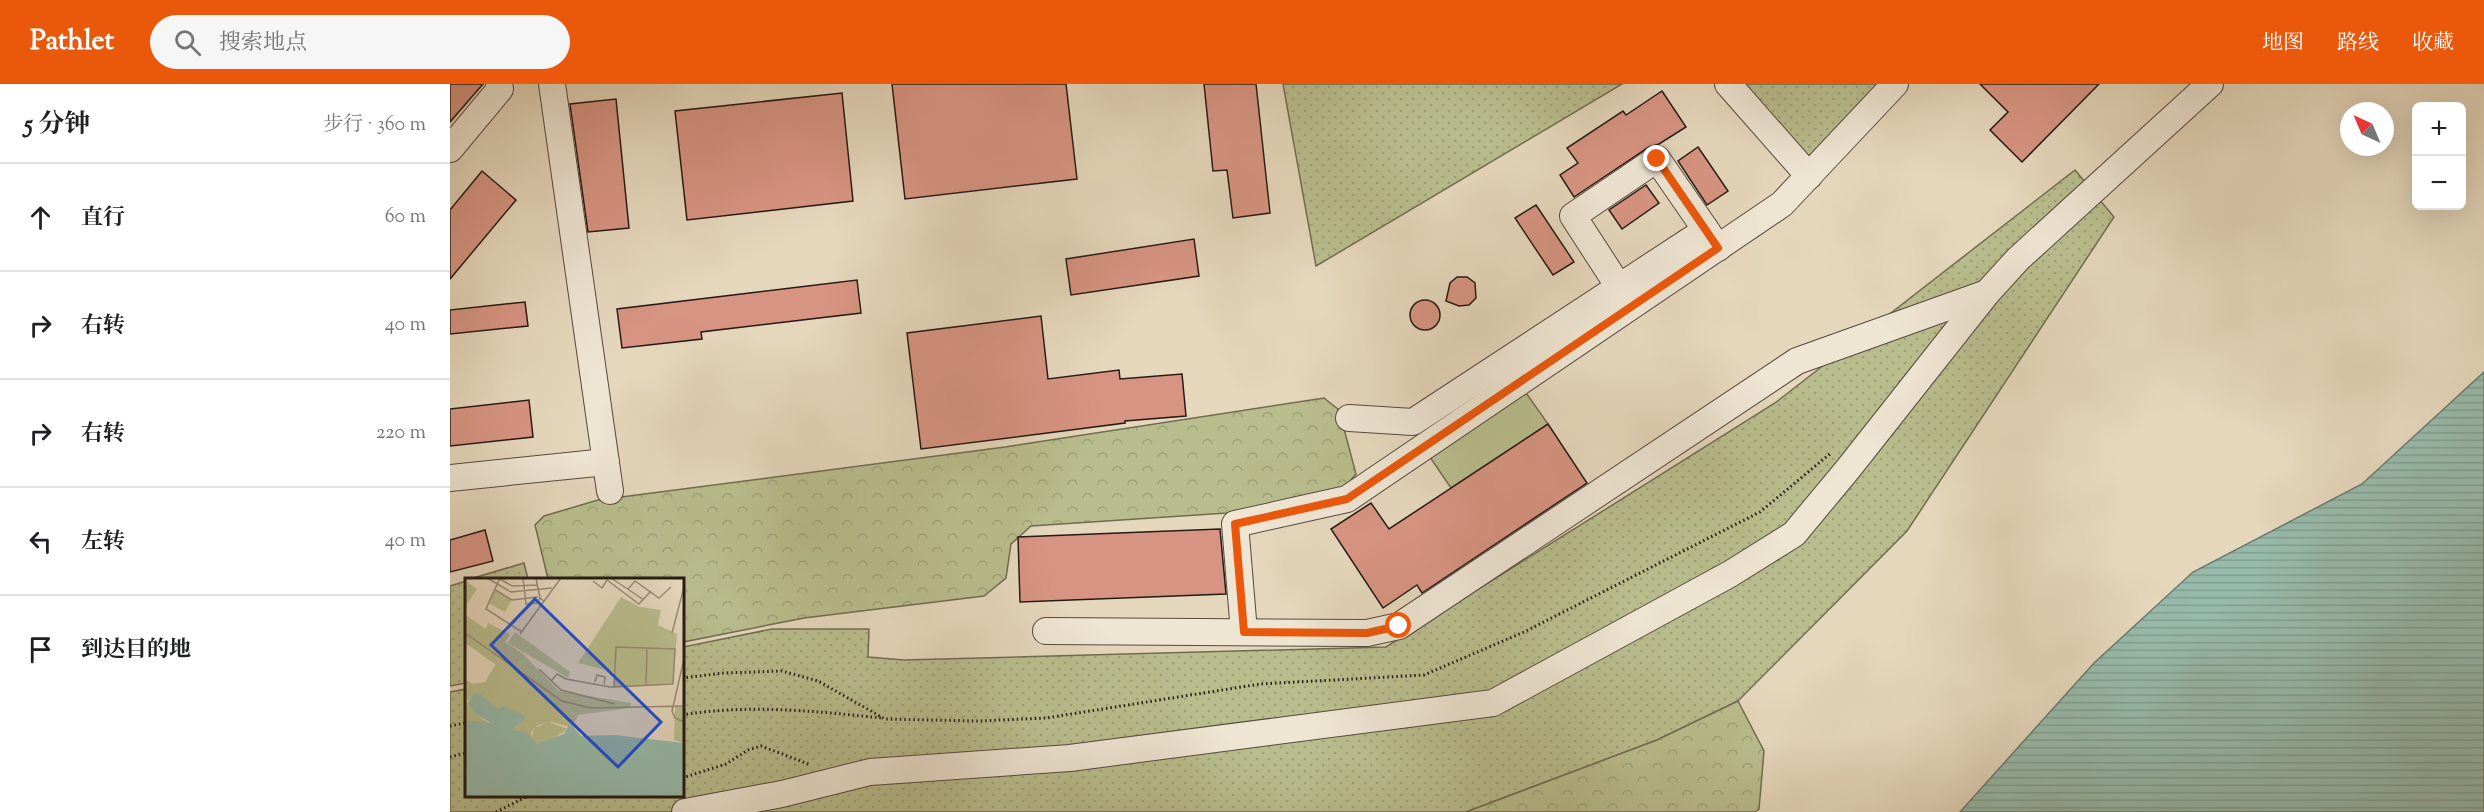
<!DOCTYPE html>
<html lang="zh">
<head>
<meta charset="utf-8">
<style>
	body { margin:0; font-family:"Sorts Mill Goudy","Noto Serif SC",serif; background:#f6f6f6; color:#202124 }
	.controls { position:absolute; right:18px; top:18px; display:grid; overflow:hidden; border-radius:9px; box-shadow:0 6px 24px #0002 }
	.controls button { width:54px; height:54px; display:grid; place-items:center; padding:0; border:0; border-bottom:2px solid #e0e0e0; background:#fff; color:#202124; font:30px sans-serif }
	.compass { position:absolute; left:1890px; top:18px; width:54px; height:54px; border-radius:50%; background:#fff; box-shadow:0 6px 24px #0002; rotate:316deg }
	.stop { position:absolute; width:18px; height:18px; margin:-14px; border:4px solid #ea580c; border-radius:50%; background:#fff }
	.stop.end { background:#ea580c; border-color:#fff; box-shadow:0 2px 6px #0008 }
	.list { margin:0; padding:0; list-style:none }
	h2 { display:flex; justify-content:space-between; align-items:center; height:78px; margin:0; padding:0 24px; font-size:26px }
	h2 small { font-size:20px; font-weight:400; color:#757577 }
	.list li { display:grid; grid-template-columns:39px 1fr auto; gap:18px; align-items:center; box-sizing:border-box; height:108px; padding:0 24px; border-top:2px solid #e0e0e0 }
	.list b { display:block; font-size:22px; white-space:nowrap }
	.list em { font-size:20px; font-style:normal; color:#757577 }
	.icon { flex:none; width:33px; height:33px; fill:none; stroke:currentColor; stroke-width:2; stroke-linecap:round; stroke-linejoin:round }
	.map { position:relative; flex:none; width:2034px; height:728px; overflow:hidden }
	header { display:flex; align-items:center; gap:36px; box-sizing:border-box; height:84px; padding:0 30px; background:#ea580c; color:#fff }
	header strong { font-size:28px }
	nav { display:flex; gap:33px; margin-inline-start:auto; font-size:21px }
	.search { width:420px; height:54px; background:#f6f6f6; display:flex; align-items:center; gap:15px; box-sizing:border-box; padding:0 21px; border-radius:33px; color:#757577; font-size:22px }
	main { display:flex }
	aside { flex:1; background:#fff }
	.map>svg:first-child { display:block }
	.grass { fill:url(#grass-dots); stroke:#706c51; stroke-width:1.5 }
	.forest { fill:url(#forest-crowns); stroke:#706c51; stroke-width:1.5 }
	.garden { fill:#b9bd8d; stroke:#706c51; stroke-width:1.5 }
	.water { fill:url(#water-rules); stroke:#6a7a6e; stroke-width:1.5 }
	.building { fill:#d79482; stroke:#261a15; stroke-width:1.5 }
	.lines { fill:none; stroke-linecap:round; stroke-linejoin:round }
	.minor-casing { stroke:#56493f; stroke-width:28 }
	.path { stroke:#261a15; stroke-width:3; stroke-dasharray:1.5 3; stroke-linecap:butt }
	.minor { stroke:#eee5d3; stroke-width:26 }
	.route { stroke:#ea580c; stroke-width:8 }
	.inset-road { fill:none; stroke:#998b79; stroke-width:1.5 }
	.view { fill:#1d4ed8; fill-opacity:0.15; stroke:#1d4ed8; stroke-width:3 }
	.inset-edge { fill:none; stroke:#261a15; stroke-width:3 }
</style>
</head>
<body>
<header>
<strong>Pathlet</strong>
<div class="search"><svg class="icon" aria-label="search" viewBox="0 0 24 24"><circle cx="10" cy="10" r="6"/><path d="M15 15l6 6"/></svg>搜索地点</div>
<nav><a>地图</a><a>路线</a><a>收藏</a></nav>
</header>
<main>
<aside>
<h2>5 分钟<small>步行 · 360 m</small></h2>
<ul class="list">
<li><svg class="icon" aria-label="ahead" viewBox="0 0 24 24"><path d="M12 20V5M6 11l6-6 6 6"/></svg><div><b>直行</b></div><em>60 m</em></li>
<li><svg class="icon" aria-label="right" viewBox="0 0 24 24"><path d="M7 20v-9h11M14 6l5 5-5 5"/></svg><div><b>右转</b></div><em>40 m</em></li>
<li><svg class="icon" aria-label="right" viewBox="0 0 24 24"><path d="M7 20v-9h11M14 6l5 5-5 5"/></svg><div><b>右转</b></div><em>220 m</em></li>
<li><svg class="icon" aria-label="left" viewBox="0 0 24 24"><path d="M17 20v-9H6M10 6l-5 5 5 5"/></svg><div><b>左转</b></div><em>40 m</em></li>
<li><svg class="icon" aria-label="arrive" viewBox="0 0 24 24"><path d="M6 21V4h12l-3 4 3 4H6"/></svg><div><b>到达目的地</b></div></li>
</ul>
</aside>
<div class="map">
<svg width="2034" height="728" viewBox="0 0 2034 728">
	<defs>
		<pattern id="grass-dots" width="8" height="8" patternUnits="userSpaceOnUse" patternTransform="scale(1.5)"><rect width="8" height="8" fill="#b9bd8d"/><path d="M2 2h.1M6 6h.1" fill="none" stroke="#9fa279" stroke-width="1.8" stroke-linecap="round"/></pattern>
		<pattern id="forest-crowns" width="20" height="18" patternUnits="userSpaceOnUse" patternTransform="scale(1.5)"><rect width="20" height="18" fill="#b9bd8d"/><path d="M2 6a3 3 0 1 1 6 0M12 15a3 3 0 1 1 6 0" fill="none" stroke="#9fa279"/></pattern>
		<pattern id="water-rules" width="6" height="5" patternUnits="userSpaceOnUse" patternTransform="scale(1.5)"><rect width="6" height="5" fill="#97baaa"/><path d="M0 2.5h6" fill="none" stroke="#829f91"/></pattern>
	</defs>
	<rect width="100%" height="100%" fill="#e5d7bc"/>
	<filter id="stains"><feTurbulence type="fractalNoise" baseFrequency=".00333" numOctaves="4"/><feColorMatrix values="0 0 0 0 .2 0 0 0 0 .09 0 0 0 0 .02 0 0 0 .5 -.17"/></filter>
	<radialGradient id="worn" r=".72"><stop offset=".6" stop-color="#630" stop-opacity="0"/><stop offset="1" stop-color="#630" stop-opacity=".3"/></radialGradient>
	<g class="grass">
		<path d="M833,0h339l-306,182z"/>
		<path d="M1278,0h167l-86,92z"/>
		<path d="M1625,86l39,47 -207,314 -169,170 -81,39 -191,72h-1016v-120l16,-3v107h216l1,-149 89,-18h97l-1,28 36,3 482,-13 389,-244z"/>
		<path d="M74,479l4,16h-58z"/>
		<path d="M16,497v102l-16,3v-100z"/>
	</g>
	<g class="forest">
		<path d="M874,314l15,12 17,64 -12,14 -117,25 -196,13 -20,18 -5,34 -22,18 -180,22 -121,24 -1,-62 -134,-1 -13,-54 9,-9 54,-16 407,-53z"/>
		<path d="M1288,617l26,50 -5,58 -4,3h-289l191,-72z"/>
	</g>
	<path class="garden" d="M1069,299l29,41 -97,64 -28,-41z"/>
	<path class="water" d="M2034,288v440h-524l134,-149 99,-91 169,-88z"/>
	<g class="building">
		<path d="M0,0h33l-33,38z"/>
		<path d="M442,0h174l11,95 -172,20z"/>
		<path d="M754,0h52l14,129 -37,5 -6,-48 -14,1z"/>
		<path d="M1530,0h119l-77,78 -32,-32 18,-18z"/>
		<path d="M1212,7l24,36 -27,17 -10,3 -75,50 -14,-22 18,-12 -11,-15 56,-37 3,4z"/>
		<path d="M392,9l11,108 -166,19 -12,-109z"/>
		<path d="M166,15l13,129 -41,4 -18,-128z"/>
		<path d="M1248,63l30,44 -21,14 -29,-44z"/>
		<path d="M32,87l34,29 -66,79v-69z"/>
		<path d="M1196,101l13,18 -37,26 -13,-19z"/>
		<path d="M1086,121l38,57 -21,13 -38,-57z"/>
		<path d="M744,155l5,37 -128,19 -5,-36z"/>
		<path d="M1007,193h10l8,6 1,15 -7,7 -10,1 -13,-5 4,-18z"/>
		<path d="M407,196l4,33 -160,19 1,7 -80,9 -5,-39z"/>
		<circle cx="975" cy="231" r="15"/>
		<path d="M75,218l3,24 -78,8v-24z"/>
		<path d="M591,232l7,63 71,-9 1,9 62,-5 4,42 -61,5v2l-204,26 -14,-116z"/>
		<path d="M79,316l4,37 -83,9v-37z"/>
		<path d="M1098,340l39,59 -165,110 -5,-8 -34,23 -52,-79 40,-26 18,26z"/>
		<path d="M770,445l6,65 -206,8 -2,-65z"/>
		<path d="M35,446l8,31 -43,11v-32z"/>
	</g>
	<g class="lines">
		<defs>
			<g id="minor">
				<path d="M102,0l58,407"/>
				<path d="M1278,0l81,92"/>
				<path d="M0,65l50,-60 -1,-5"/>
				<path d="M1169,203l-46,-71 84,-57 49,71"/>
				<path d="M899,334l64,4 293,-192 12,18"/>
				<path d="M0,394l156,-16"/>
				<path d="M596,547l321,2 32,-7 398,-265 190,-68"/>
				<path d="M794,548l-9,-108 112,-25 435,-295 113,-120"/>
				<path d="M235,728l97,-18 88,-22 200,-14 423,-55 237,-129 64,-40 54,-65 139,-176 31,-34 192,-175"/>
			</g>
		</defs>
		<use href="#minor" class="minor-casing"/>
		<g class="path">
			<path d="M232,594l42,-5 58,-2 36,10 67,38 94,2 67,-3 214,-34 164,-9 100,-43 236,-120 71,-59"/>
			<path d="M232,631c66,-11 134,-4 199,3"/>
			<path d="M0,642l16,-3"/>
			<path d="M0,673l16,-4"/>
			<path d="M232,694l44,-14 22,-14 13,-4 50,19"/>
			<path d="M46,728l32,-16"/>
		</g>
		<use href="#minor" class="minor"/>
	</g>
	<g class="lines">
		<path class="route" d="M949,542l-32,7 -123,-1 -9,-108 112,-25 371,-251 -61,-89"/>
	</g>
	<g transform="translate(15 494)">
		<rect width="219" height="219" fill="#e5d7bc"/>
		<path d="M29,11l18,11 -7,12 -17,-9zM156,19l19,10 21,3 -3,15 19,9 -4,50 -59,3v-15l-36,-9zM0,37l21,14 2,-6 22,11 -5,8 17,11 37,38 72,12 -1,5 -52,7 -25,-10 -88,-62zM0,121l9,14 16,11 -25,-4zM84,144l19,7 -16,10 -12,2 -8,-4 2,-9z" fill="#b9bd8d"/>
		<path d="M0,2l12,9 -12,18zM50,54l55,40 -2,6 -60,-35zM31,86l57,41 25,10 -2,5 -7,7 -17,-5 -14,3 -7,7 1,5 8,4 12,-2 -15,5 -25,-14 15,-13 -28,-7 -26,-16 -5,7 -3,-3v-19l8,5 12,-2z" fill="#b9bd8d"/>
		<path d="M210,129h9v36l-10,-3z" fill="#b9bd8d"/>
		<path d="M8,116h7l18,15 5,-3 24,11 -15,13 14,2 11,12 27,-10 6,-11 11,13 33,-1 70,8v54h-219v-77l26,3 -17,-10 -6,-10z" fill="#97baaa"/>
		<path class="inset-road" d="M22,0l24,14 41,-4M35,0l-14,31 36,23M58,0l3,26 11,-1 3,-5 4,3M71,0l4,20M146,0l33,22M35,1l12,7 25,-1M128,3l9,7 5,-8 32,24 12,-13M29,11l18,11 26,-3M163,11l7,-8 24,17 12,-11M0,55l97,68 29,7 93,-2M207,55l12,-46M55,56l41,-56M219,81l-12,52 3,7 9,4M74,91l22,21 54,14M86,103l6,-7 9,5 44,8h4l59,-3 2,-35 -59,-2 -2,40M130,104l2,-7 8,2 -1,7M181,107l1,-37"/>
		<path class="view" d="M70,21l126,123 -43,45 -127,-122z"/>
		<rect width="219" height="219" class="inset-edge"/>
	</g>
	<rect width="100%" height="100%" filter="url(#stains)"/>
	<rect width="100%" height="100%" fill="url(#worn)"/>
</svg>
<div class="controls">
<button>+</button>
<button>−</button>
</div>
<svg class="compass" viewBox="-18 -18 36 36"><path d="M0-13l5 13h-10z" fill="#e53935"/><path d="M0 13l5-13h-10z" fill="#757577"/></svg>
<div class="stop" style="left:949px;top:542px"></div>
<div class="stop end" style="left:1207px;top:75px"></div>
</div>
</main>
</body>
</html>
